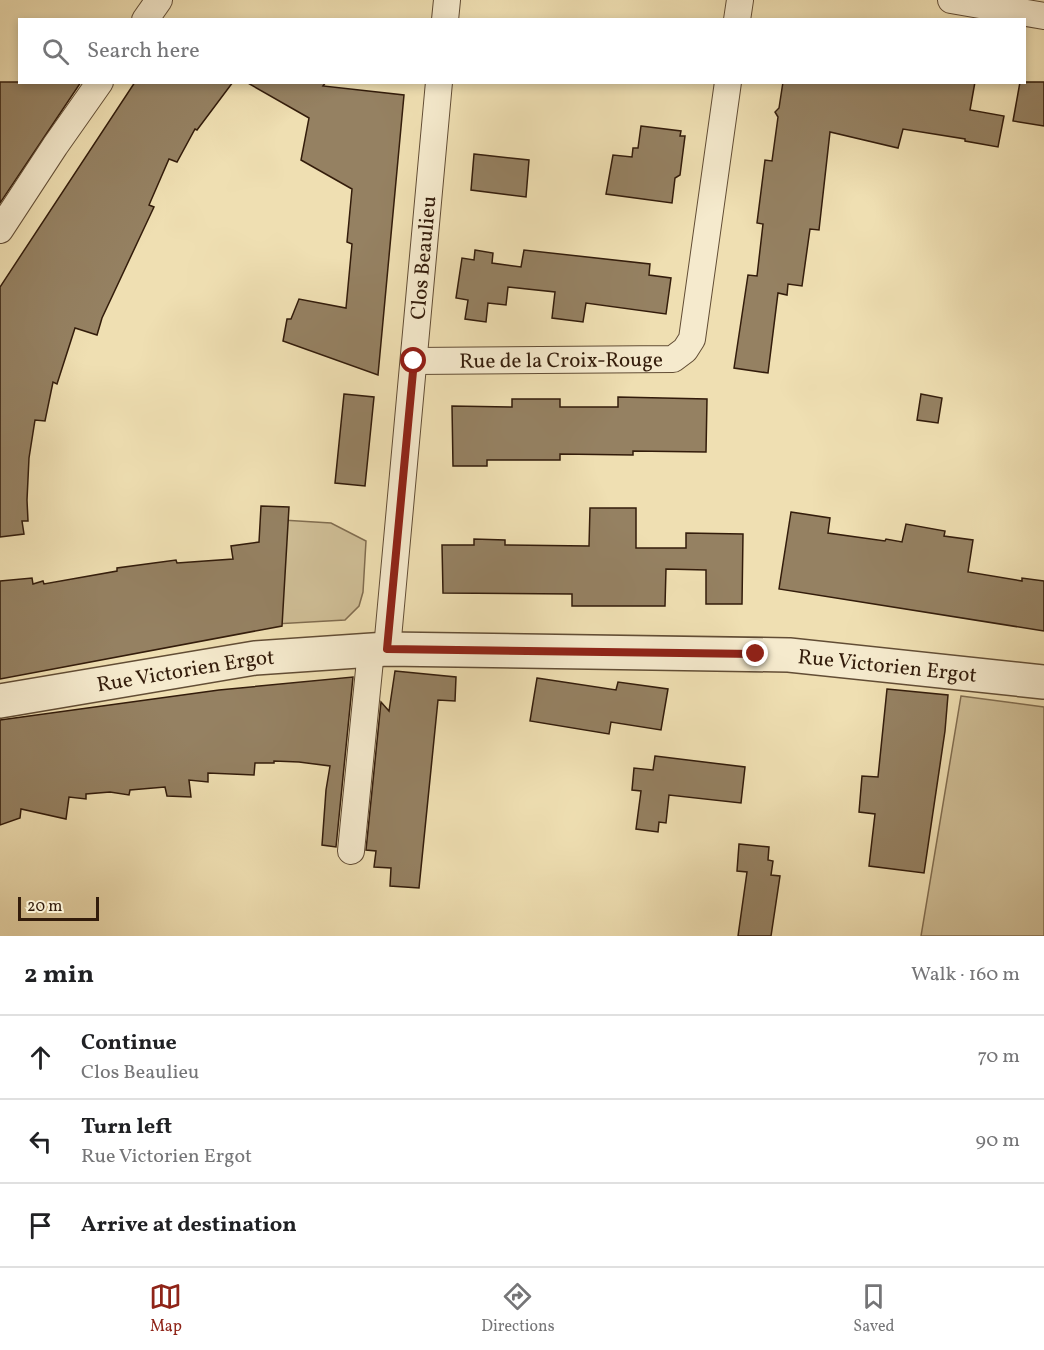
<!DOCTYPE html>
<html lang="en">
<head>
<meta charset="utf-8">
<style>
	body { margin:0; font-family:Vollkorn,serif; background:#f2f2f2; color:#202124 }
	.scale { position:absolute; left:18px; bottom:15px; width:81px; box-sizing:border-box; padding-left:6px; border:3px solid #331c0b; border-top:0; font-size:16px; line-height:21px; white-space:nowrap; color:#331c0b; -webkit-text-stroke:4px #f5eacd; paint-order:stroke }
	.stop { position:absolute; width:18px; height:18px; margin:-14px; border:4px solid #8f2418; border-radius:50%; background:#fff }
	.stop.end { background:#8f2418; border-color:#fff; box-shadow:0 2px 6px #0008 }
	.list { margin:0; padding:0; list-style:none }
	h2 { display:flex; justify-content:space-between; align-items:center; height:78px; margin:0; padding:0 24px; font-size:26px }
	h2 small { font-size:20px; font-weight:400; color:#757577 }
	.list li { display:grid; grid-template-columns:39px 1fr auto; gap:18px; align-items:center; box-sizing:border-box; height:84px; padding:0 24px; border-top:2px solid #e0e0e0 }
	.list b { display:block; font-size:22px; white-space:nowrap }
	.list p { margin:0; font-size:20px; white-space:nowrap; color:#757577 }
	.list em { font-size:20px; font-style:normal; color:#757577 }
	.icon { flex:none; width:33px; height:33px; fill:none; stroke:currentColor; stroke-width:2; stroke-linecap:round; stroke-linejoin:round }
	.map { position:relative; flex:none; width:1044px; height:936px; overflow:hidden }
	.search { position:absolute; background:#fff; box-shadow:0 3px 9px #0003; left:18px; right:18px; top:18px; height:66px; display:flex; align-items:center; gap:15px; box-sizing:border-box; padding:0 21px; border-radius:0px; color:#757577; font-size:22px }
	.sheet { height:330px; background:#fff }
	nav { display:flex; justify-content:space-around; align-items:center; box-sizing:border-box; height:84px; border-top:2px solid #e0e0e0; background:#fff; font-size:16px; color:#757577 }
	nav a { display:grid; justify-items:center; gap:3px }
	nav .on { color:#8f2418 }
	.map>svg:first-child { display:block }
	.green { fill:#cfbe96; stroke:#816d50; stroke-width:1.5 }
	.building { fill:#958162; stroke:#331c0b; stroke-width:1.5 }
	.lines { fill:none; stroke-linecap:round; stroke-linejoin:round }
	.minor-casing { stroke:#624d35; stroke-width:28 }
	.tertiary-casing { stroke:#624d35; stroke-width:36 }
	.minor { stroke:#f5eacd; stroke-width:26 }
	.tertiary { stroke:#f5eacd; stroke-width:33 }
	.route { stroke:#8f2418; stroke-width:8 }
	.labels { text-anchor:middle; stroke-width:5; stroke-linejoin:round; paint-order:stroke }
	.street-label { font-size:21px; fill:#331c0b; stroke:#f5eacd }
</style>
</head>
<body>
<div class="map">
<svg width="1044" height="936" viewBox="0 0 1044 936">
	<rect width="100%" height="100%" fill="#efdfb2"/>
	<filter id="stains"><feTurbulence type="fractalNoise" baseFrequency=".00333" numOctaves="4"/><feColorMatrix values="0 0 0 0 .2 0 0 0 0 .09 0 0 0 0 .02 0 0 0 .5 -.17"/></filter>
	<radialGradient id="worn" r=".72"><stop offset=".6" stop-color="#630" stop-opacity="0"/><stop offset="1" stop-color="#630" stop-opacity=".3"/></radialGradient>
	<g class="green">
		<path d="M282,520l49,3 35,18 -3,51 -4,14 -14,14 -70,4z"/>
		<path d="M961,696l83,11v229h-123z"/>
	</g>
	<g class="building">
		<path d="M0,82h81l-81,121z"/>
		<path d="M135,82h98l-36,48 -2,-1 -18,33 -8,-3 -20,46 5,2 -52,111 -5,17 -22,-7 -18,56 -4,-2 -8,39 -10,-1 -6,38 -2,42 1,21h-6l2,13 -24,3v-250z"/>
		<path d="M246,82h80l-3,4 81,9 -26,280 -95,-34 4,-22h4l8,-20 47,9 6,-64 -5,-2 5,-53 -51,-29 8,-42z"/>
		<path d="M783,82h192l-5,28 34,6 -6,31 -33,-6v-2l-62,-10 -5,19 -68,-16 -11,98 -9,-1 -8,57 -14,-2 -1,11 -9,-2 -10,80 -34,-5 14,-93 9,1 6,-52 -6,-1 8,-63 7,1 6,-44 -3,-5 4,-4z"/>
		<path d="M1020,82h24v44l-31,-5z"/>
		<path d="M641,126l40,5 -1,5h5l-5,39 -5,3 -3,25 -66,-9 7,-39 19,2 1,-9h5z"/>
		<path d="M474,154l55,6 -3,37 -55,-7z"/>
		<path d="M475,250l18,3 -1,10 29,4 3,-17 126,14 -1,11 22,3 -5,36 -80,-11 -3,19 -31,-4 3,-26 -47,-5 -2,18 -18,-2 -2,19 -21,-3 3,-19 -12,-2 6,-40 12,2z"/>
		<path d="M344,394l30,3 -9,89 -30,-3z"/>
		<path d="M921,394l21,4 -4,25 -21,-3z"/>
		<path d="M618,397l89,2 -1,53 -73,-1v4l-73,-1v6h-73v6h-34l-1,-60 60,1v-8h48v8h58z"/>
		<path d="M261,506l28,1 -7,119 -282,53v-98l32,-3 1,6 10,-3 1,3 73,-13v-3l59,-8 1,3 56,-4 -2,-13 28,-4z"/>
		<path d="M590,508h46v40h50v-15l57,1 -1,70h-36v-34l-40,-1 -1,37h-93v-12l-129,-1 -1,-48h32v-6l31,1v5l84,1z"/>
		<path d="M791,512l39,6 -2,15 57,8 1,-2 16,3 4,-18 39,7 -1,5 29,4 -5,32 54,9v-3l22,3v50l-265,-42z"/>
		<path d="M395,671l61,6 -1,24 -17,-1 -19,188 -29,-2 1,-18 -17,-1 2,-16 -10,-1 15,-148 8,9z"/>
		<path d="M353,677l-17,170 -14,-2 4,-55 4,-24 -31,-4 -25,-1v2h-19l-1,12 -46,-2v9l-19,-2 2,17 -24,-1 -2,-9 -35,3 -1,5 -19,-3 -24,2v5l-17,-2 -3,22 -45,-10 -1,9 -20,7v-105l219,-30z"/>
		<path d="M537,678l79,12 2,-8 50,7 -7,41 -50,-8 -2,12 -79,-13z"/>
		<path d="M887,689l61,6 -3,36 -21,142 -55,-7 6,-52 -16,-2 3,-36 16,1z"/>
		<path d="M655,756l90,11 -4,36 -72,-8 -3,28 -7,-1 -1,10 -22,-3 5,-38 -9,-1 2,-22 19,2z"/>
		<path d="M739,844l30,3 -1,13 5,1 -2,14 9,1 -9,60h-33l9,-64 -10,-1z"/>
	</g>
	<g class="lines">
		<defs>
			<g id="minor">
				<path d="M951,0l93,16"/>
				<path d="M145,20l14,-20"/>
				<path d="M445,20l2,-20"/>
				<path d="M737,20l3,-20"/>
				<path d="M0,230l55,-84 45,-64"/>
				<path id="s1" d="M414,361l259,-2 12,-9 7,-11 36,-257"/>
				<path id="s2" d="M387,649l52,-567"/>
				<path d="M351,851l20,-201"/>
			</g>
			<g id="tertiary">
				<path id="s3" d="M0,701l255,-43 132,-9 402,6 255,27"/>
			</g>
		</defs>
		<use href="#minor" class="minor-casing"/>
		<use href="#tertiary" class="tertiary-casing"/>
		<use href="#minor" class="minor"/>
		<use href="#tertiary" class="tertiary"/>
	</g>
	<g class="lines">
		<path class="route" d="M414,361l-27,288 369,5"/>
	</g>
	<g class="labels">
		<g class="street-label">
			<text dy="7" stroke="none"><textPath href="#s2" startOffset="393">Clos Beaulieu</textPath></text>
			<text dy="7" stroke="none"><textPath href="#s1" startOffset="147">Rue de la Croix-Rouge</textPath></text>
			<text dy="7" stroke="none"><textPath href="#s3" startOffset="892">Rue Victorien Ergot</textPath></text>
			<text dy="7" stroke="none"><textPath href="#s3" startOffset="188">Rue Victorien Ergot</textPath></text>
		</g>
	</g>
	<rect width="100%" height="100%" filter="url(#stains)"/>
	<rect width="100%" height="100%" fill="url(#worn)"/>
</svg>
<div class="scale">20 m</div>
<div class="stop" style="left:414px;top:361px"></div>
<div class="stop end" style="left:756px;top:654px"></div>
<div class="search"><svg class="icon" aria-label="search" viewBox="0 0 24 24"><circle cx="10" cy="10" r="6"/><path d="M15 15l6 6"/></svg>Search here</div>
</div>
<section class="sheet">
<h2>2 min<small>Walk · 160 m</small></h2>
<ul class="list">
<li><svg class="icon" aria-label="ahead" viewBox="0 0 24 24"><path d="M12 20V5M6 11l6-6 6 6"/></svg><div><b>Continue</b><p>Clos Beaulieu</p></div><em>70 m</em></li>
<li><svg class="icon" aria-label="left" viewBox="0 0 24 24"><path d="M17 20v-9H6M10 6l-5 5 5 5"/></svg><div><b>Turn left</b><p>Rue Victorien Ergot</p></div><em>90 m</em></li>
<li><svg class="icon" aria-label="arrive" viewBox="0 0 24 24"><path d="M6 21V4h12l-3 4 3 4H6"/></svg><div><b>Arrive at destination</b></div></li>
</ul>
</section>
<nav>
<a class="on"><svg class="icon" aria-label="map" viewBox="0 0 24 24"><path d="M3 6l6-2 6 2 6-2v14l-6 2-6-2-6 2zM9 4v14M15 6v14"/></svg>Map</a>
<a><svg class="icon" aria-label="directions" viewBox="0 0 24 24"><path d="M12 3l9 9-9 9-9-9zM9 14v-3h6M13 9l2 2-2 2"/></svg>Directions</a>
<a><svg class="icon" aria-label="saved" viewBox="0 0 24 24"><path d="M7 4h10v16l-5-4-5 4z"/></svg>Saved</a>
</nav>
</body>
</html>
